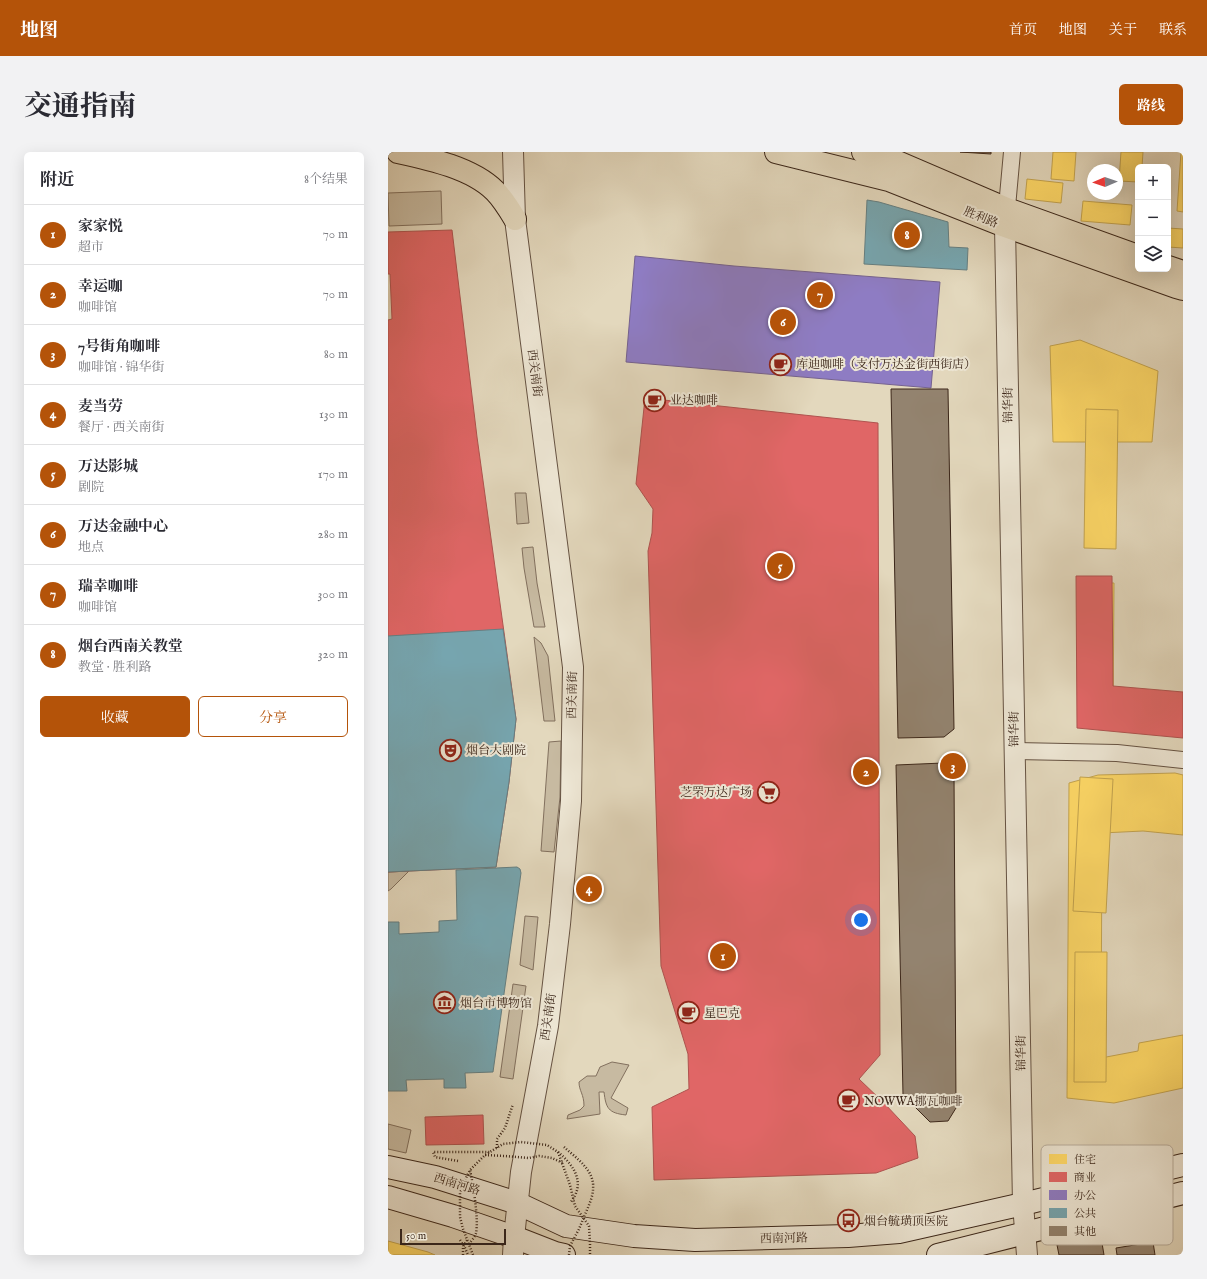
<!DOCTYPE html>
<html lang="zh">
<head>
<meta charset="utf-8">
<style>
	body { margin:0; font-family:"IM FELL English","Noto Serif SC",serif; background:#f2f2f3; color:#2b2b33 }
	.controls { position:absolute; right:12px; top:12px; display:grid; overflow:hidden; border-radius:6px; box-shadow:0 4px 16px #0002 }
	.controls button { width:36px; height:36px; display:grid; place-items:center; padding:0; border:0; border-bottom:1px solid #e1e1e2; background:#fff; color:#2b2b33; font:20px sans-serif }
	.compass { position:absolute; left:699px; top:12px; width:36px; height:36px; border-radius:50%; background:#fff; box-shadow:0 4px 16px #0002; rotate:268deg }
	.scale { position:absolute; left:12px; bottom:10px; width:106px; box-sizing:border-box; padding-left:4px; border:2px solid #3c271a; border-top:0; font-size:11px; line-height:14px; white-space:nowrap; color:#3c271a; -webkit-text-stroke:3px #ede6d4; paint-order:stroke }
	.you { position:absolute; left:473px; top:768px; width:14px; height:14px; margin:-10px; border:3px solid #fff; border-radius:50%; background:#1a73e8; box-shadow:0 0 0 6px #1a73e833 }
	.badge { display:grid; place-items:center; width:26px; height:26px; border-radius:50%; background:#b45309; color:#fff; font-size:13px; font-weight:700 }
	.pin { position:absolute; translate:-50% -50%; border:2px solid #fff; box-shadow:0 1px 4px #0006 }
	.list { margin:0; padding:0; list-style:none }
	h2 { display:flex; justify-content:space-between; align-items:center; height:52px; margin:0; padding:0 16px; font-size:17px }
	h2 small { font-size:13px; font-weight:400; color:#7c7c81 }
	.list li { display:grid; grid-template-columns:26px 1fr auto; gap:12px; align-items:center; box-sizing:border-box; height:60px; padding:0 16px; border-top:1px solid #e1e1e2 }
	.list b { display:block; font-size:15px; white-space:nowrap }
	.list p { margin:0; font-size:13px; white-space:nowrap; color:#7c7c81 }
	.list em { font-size:13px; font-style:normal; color:#7c7c81 }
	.actions { display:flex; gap:8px; padding:12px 16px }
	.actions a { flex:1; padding:9px 0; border:1px solid #b45309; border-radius:6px; text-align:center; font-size:14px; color:#b45309 }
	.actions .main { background:#b45309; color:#fff }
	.icon { flex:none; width:22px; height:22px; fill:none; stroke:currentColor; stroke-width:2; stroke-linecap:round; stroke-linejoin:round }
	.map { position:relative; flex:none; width:795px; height:1103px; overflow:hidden; border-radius:6px }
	header { display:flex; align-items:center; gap:24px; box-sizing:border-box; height:56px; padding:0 20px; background:#b45309; color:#fff }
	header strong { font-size:19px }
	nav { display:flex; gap:22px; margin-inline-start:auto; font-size:14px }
	.intro { display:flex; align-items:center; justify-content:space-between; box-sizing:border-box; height:96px; padding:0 24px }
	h1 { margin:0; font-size:28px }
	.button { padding:10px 18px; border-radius:6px; background:#b45309; color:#fff; font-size:14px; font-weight:700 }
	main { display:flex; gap:24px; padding:0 24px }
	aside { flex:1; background:#fff; border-radius:6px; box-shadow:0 4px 16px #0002 }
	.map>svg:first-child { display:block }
	.green { fill:#c7baa1; stroke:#82705e }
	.homes { fill:#ffd966; stroke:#c4a44f }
	.shops { fill:#e06666; stroke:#af534f }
	.offices { fill:#8e7cc3; stroke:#756290 }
	.public { fill:#76a5af; stroke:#657f82 }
	.building { fill:#93836f; stroke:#3c271a }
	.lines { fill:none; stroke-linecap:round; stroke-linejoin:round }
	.minor-casing { stroke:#665343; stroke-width:18 }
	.tertiary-casing { stroke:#665343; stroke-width:22 }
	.secondary-casing { stroke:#3c271a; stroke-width:24 }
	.primary-casing { stroke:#3c271a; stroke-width:24 }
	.path { stroke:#3c271a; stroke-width:2.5; stroke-dasharray:1 2; stroke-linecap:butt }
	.minor { stroke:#ede6d4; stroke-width:16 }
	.tertiary { stroke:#ede6d4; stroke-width:20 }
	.secondary { stroke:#ede6d4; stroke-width:22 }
	.primary { stroke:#e3d8bd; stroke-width:22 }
	.path-bridge { stroke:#3c271a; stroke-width:2.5; stroke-dasharray:1 2; stroke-linecap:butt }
	.labels { text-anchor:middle; stroke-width:4; stroke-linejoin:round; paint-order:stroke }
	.street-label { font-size:12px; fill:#3c271a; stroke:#ede6d4 }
	.poi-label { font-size:12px; fill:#3c271a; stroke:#ede6d4; text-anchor:start }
	.key { fill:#ede6d4; stroke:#b8ad9c; stroke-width:1 }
	.key-label { font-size:11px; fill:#3c271a }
</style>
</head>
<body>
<header>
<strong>地图</strong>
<nav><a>首页</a><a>地图</a><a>关于</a><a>联系</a></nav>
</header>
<div class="intro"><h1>交通指南</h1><a class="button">路线</a></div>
<main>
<aside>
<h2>附近<small>8个结果</small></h2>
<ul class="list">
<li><span class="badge">1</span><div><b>家家悦</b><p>超市</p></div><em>70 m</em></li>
<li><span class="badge">2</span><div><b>幸运咖</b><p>咖啡馆</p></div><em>70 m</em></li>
<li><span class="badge">3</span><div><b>7号街角咖啡</b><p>咖啡馆 · 锦华街</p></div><em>80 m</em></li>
<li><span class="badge">4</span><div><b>麦当劳</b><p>餐厅 · 西关南街</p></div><em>130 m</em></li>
<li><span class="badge">5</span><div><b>万达影城</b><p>剧院</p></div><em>170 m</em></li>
<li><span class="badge">6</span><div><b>万达金融中心</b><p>地点</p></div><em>280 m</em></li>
<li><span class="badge">7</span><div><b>瑞幸咖啡</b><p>咖啡馆</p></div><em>300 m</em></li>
<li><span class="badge">8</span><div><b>烟台西南关教堂</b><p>教堂 · 胜利路</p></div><em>320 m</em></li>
</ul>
<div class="actions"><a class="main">收藏</a><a>分享</a></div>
</aside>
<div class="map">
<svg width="795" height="1103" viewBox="0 0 795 1103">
	<rect width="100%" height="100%" fill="#e3d8bd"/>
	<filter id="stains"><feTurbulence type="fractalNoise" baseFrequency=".005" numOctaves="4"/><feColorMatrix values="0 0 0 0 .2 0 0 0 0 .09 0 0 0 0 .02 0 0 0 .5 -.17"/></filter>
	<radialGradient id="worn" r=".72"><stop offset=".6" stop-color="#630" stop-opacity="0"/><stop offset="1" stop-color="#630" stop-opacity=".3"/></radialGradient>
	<g class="green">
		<path d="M53,39l1,33 -53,2 -1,-33z"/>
		<path d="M127,341h11l3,30 -12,1z"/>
		<path d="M145,395l4,36 8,44h-11l-10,-59 -2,-20z"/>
		<path d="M146,485l7,6 7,13 7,65h-11z"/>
		<path d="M173,589l-1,56 -6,55 -13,-1 8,-109z"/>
		<path d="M21,719l-18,18 -3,2v-19z"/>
		<path d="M137,764l13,1 -5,53 -13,-5z"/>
		<path d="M125,832l13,2 -13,93 -13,-2z"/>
		<path d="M224,910l17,3 -18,33 17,10 -2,7c-18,-2 -20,-7 -22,-23h-5l1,22 -33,5 1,-4 12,-5 4,-4c0,-12 -5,-15 -5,-24l8,-6h9l4,-9z"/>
		<path d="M0,972l23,6 -5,23 -18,-4z"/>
	</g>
	<g class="homes">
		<path d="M665,0h23l-2,29 -23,-2z"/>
		<path d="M733,0h22l-1,15h-4v15l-19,-1z"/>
		<path d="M793,0h2v60l-6,-1z"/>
		<path d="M639,27l36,4 -2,20 -36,-4z"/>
		<path d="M695,49l49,4 -2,20 -49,-4z"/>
		<path d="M780,76l15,1v19l-15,-1z"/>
		<path d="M692,188l78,31 -6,71h-99l-3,-96z"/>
		<path d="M698,257l32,1 -2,139 -32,-1z"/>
		<path d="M691,431h35l-1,140h-34z"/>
		<path d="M787,621l8,2v60l-40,-4 -41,2 -1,214v11l37,-7 1,-8 44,-8v53l-69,15 -47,-5 2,-315 29,-8z"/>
		<path d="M692,625l33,2 -7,134 -33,-2z"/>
		<path d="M687,800h32l-1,130h-32z"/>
		<path d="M0,1089l40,11 7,3h-47z"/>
	</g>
	<g class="shops">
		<path d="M64,78l25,207 39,282 -7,63 -13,85 -108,5v-552l4,-1 -2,-45h-2v-42z"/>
		<path d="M257,246l233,25 2,632 -21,24 25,24 31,33 3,22 -42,15 -222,7 -2,-73 37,-18 -1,-35 -27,-88 -13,-415 4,-18 1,-24 -17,-25z"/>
		<path d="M688,424h36l1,110 70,6v46l-106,-10z"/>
		<path d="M95,963l1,29 -58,1 -1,-28z"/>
	</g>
	<path class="offices" d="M247,104l99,10 206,16 -9,106 -305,-26z"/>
	<g class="public">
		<path d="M479,48l12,2 69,20 1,25 19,1 -1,22 -103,-6z"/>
		<path d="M115,477l13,90 -7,63 -13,85 -108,5v-236z"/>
		<path d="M129,715l3,2 1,4 -28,199 -28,1 1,15h-22v-9l-38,1 1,11h-19v-169h11v12l40,-2v-11l18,-1 -1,-50z"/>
	</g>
	<g class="building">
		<path d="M572,0h31v2z"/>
		<path d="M503,237h57l6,340 -10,8 -46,1z"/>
		<path d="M555,611l11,11 2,334 -8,13 -18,1 -27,-27 -7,-330z"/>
		<path d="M713,1085l3,18h-45l-2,-10z"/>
		<path d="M765,1090l2,13h-38l-1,-7z"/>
	</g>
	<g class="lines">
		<defs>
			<g id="minor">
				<path d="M618,66l6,-66"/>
				<path d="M627,599l102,2 66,7"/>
			</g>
			<g id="tertiary">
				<path d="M125,0l2,67 58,448 -2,134 -11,123 -12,102 -27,146 -7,65 -1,18"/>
				<path d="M617,74l18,978 4,51"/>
			</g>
			<g id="secondary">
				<path d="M0,1015l47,10 82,26 49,23 68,10 61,4 153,-4 51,-4 124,-28 160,-39"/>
				<path d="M0,1045l65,19 61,21 41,16 9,2"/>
				<path d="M550,1103l245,-62"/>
			</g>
			<g id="primary">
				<path d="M10,0c32,7 74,16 97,39 8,8 14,18 20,28"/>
				<path d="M388,0l113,28 116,46 171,61 7,2"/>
				<path d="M475,0l32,9 112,48 131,47"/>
				<path d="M780,115l15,5"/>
			</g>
		</defs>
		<use href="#minor" class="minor-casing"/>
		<use href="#tertiary" class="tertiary-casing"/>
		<use href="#secondary" class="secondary-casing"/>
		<use href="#primary" class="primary-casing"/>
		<g class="path">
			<path d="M176,995c12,11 31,23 29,42 0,5 -2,11 -4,16"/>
			<path d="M109,996v-9l8,-11 8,-24"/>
			<path d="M170,1000c17,14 28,32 12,51"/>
			<path d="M70,1009l-23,-4 -2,-5h58"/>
			<path d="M72,1088l5,8 3,7"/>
			<path d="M75,1103v-8l4,-7"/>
		</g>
		<use href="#minor" class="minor"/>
		<use href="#tertiary" class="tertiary"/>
		<use href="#secondary" class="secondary"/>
		<use href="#primary" class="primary"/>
		<g class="path-bridge">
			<path d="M97,1003l20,1 24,2 10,-2 13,2 11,5"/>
			<path d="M81,1092c2,-3 6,-7 7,-11 3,-13 -3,-49 -6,-63"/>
			<path d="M85,1103l-10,-26 -3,-12v-24l4,-11 6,-12 15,-15 18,-11 18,-2 26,3 11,7 12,33 5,21 14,20 1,17v12"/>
			<path d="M181,1103l1,-9 9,-17 10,-24"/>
		</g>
	</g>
	<defs>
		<symbol id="cafe-ring" viewBox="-11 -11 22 22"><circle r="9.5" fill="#ede6d4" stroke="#8f2418" stroke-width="1.5"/><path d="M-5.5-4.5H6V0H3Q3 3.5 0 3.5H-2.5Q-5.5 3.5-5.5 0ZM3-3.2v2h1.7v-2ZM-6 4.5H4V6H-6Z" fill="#8f2418"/></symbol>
		<symbol id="theatre-ring" viewBox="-11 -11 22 22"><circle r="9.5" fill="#ede6d4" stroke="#8f2418" stroke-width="1.5"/><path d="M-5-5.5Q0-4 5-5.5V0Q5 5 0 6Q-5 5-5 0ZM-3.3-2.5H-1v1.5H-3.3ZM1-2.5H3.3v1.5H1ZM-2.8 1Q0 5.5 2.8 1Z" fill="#8f2418"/></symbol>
		<symbol id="supermarket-ring" viewBox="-11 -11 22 22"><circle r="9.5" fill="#ede6d4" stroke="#8f2418" stroke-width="1.5"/><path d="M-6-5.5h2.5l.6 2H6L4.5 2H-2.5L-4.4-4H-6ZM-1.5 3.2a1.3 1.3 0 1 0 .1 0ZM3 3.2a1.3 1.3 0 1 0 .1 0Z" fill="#8f2418"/></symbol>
		<symbol id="museum-ring" viewBox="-11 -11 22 22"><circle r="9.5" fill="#ede6d4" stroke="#8f2418" stroke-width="1.5"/><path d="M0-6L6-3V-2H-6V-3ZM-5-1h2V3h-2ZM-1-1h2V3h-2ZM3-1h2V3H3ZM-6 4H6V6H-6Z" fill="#8f2418"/></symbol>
		<symbol id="bus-ring" viewBox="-11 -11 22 22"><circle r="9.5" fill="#ede6d4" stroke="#8f2418" stroke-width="1.5"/><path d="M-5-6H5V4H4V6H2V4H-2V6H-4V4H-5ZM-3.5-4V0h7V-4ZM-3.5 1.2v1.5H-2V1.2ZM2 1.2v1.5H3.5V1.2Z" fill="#8f2418"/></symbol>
	</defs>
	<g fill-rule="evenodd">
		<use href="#cafe-ring" x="380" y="200" width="25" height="25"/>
		<use href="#cafe-ring" x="254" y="236" width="25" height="25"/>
		<use href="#theatre-ring" x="50" y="586" width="25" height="25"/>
		<use href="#supermarket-ring" x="368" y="628" width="25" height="25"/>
		<use href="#museum-ring" x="44" y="838" width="25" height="25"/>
		<use href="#cafe-ring" x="288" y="848" width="25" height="25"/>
		<use href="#cafe-ring" x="448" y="936" width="25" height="25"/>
		<use href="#bus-ring" x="448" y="1056" width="25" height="25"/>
	</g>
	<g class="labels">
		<g class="street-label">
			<text transform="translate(593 65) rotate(22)" y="4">胜利路</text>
			<text transform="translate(147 221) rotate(83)" y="4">西关南街</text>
			<text transform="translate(620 253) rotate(-91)" y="4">锦华街</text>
			<text transform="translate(184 543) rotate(-89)" y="4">西关南街</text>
			<text transform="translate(626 577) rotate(-91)" y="4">锦华街</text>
			<text transform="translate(160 865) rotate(-82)" y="4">西关南街</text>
			<text transform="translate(633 901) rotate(-91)" y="4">锦华街</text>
			<text transform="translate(69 1032) rotate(17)" y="4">西南河路</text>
			<text transform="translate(396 1086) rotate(-1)" y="4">西南河路</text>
		</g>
		<g class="poi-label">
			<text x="408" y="216">库迪咖啡（支付万达金街西街店）</text>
			<text x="282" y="252">业达咖啡</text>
			<text x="78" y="602">烟台大剧院</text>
			<text x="364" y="644" text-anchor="end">芝罘万达广场</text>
			<text x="72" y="855">烟台市博物馆</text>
			<text x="316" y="865">星巴克</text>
			<text x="476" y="953">NOWWA挪瓦咖啡</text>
			<text x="476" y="1073">烟台毓璜顶医院</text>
		</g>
	</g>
	<rect x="653" y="993" width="132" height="100" rx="6" class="key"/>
	<rect x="661" y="1002" width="18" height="10" fill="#ffd966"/>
	<rect x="661" y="1020" width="18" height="10" fill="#e06666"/>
	<rect x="661" y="1038" width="18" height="10" fill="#8e7cc3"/>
	<rect x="661" y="1056" width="18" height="10" fill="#76a5af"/>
	<rect x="661" y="1074" width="18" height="10" fill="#93836f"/>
	<g class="key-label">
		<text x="686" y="1011">住宅</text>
		<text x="686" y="1029">商业</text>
		<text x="686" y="1047">办公</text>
		<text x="686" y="1065">公共</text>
		<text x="686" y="1083">其他</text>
	</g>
	<rect width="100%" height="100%" filter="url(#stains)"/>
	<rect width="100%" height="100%" fill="url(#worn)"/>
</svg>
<div class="controls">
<button>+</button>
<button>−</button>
<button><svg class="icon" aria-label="layers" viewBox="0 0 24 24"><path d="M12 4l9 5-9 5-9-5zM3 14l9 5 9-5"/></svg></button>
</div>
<svg class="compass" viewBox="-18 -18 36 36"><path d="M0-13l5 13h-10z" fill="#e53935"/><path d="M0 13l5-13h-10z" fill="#7c7c81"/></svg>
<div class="scale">50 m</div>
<div class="you"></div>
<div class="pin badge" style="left:335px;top:804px">1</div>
<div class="pin badge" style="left:478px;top:620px">2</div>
<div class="pin badge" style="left:565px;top:614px">3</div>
<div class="pin badge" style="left:201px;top:737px">4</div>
<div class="pin badge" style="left:392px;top:414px">5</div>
<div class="pin badge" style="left:395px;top:170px">6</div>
<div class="pin badge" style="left:432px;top:143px">7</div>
<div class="pin badge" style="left:519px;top:83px">8</div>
</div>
</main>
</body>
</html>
